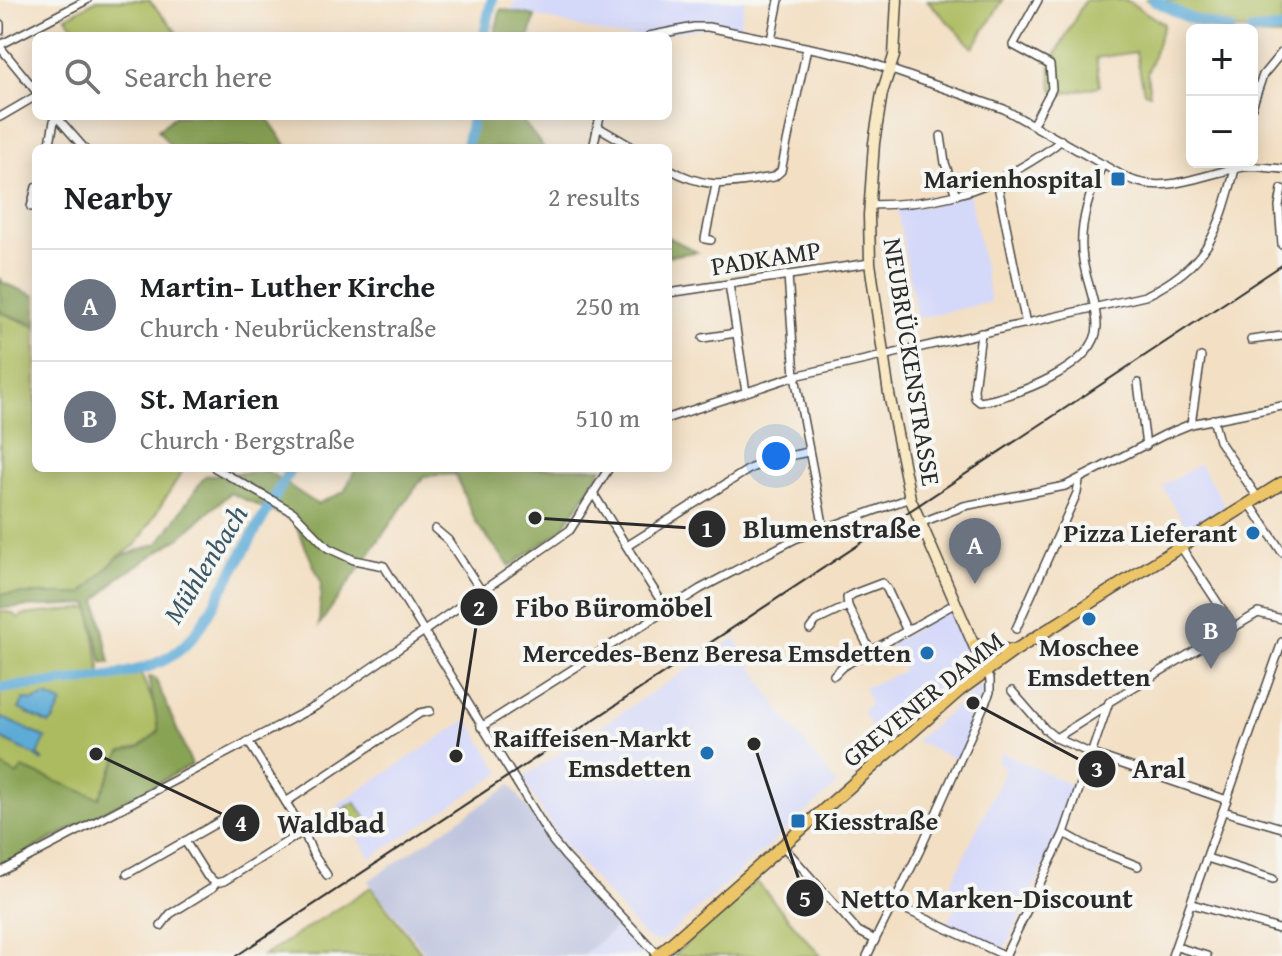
<!DOCTYPE html>
<html lang="en">
<head>
<meta charset="utf-8">
<style>
	body { margin:0; font-family:"Gentium Book Plus",serif; background:#f6f6f6; color:#202124 }
	.controls { position:absolute; right:24px; top:24px; display:grid; overflow:hidden; border-radius:12px; box-shadow:0 4px 20px #0003 }
	.controls button { width:72px; height:72px; display:grid; place-items:center; padding:0; border:0; border-bottom:2px solid #e0e0e0; background:#fff; color:#202124; font:40px sans-serif }
	.you { position:absolute; left:776px; top:456px; width:28px; height:28px; margin:-20px; border:6px solid #fff; border-radius:50%; background:#1a73e8; box-shadow:0 0 0 12px #1a73e833 }
	.badge { display:grid; place-items:center; width:52px; height:52px; border-radius:50%; background:#ea580c; color:#fff; font-size:26px; font-weight:700 }
	.pin { position:absolute; translate:-50% -66px; filter:drop-shadow(0 2px 4px #0008) }
	.pin::after { content:''; position:absolute; top:42px; width:28px; height:24px; background:inherit; clip-path:polygon(0 0,100% 0,50% 100%) }
	.list { margin:0; padding:0; list-style:none }
	h2 { display:flex; justify-content:space-between; align-items:center; height:104px; margin:0; padding:0 32px; font-size:34px }
	h2 small { font-size:26px; font-weight:400; color:#757577 }
	.list li { display:grid; grid-template-columns:52px 1fr auto; gap:24px; align-items:center; box-sizing:border-box; height:112px; padding:0 32px; border-top:2px solid #e0e0e0 }
	.list b { display:block; font-size:30px; white-space:nowrap }
	.list p { margin:0; font-size:26px; white-space:nowrap; color:#757577 }
	.list em { font-size:26px; font-style:normal; color:#757577 }
	.icon { flex:none; width:44px; height:44px; fill:none; stroke:currentColor; stroke-width:2; stroke-linecap:round; stroke-linejoin:round }
	.map { position:relative; flex:none; width:1282px; height:956px; overflow:hidden }
	.search { position:absolute; background:#fff; box-shadow:0 4px 20px #0003; left:32px; top:32px; width:640px; height:88px; display:flex; align-items:center; gap:20px; box-sizing:border-box; padding:0 28px; border-radius:12px; color:#757577; font-size:30px }
	.panel { position:absolute; background:#fff; box-shadow:0 4px 20px #0003; left:32px; top:144px; width:640px; height:328px; border-radius:12px }
	.map>svg:first-child { display:block }
	.built { fill:#d4d8f9 }
	.industrial { fill:#bdc3de }
	.green { fill:#acbb5e; stroke:#6c7344; stroke-width:2 }
	.forest { fill:#89a355; stroke:#5a6740; stroke-width:2 }
	.water { fill:#5dabd7; stroke:#446b81; stroke-width:2 }
	.lines { fill:none; stroke-linecap:round; stroke-linejoin:round }
	.river { stroke:#5dabd7; stroke-width:11 }
	.street-casing { stroke:#494642; stroke-width:10 }
	.secondary-casing { stroke:#494642; stroke-width:13 }
	.primary-casing { stroke:#494642; stroke-width:14 }
	.street { stroke:#fff; stroke-width:7 }
	.secondary { stroke:#f8e8c3; stroke-width:10 }
	.primary { stroke:#edc569; stroke-width:11 }
	.rail { stroke:#2b2b2b; stroke-width:2 }
	.poi-dot { fill:#1f6fb2; stroke:#f6f6f2; stroke-width:3 }
	.labels { text-anchor:middle; stroke-width:8; stroke-linejoin:round; paint-order:stroke }
	.poi-label { font-size:26px; font-weight:bold; fill:#2b2b2b; stroke:#f6f6f2; text-anchor:end }
	.street-label { font-size:26px; fill:#2b2b2b; stroke:#f6f6f2 }
	.water-label { font-size:28px; font-style:italic; fill:#3c5867; stroke:#f6f6f2 }
	.leader { fill:none; stroke:#2b2b2b; stroke-width:3 }
	.callout-dot { fill:#2b2b2b; stroke:#f6f6f2; stroke-width:3 }
	.mark-label { font-size:24px; text-anchor:middle; font-weight:bold; fill:#fff }
	.callout-label { font-size:28px; text-anchor:middle; font-weight:bold; fill:#2b2b2b; stroke:#f6f6f2; stroke-width:8; stroke-linejoin:round; paint-order:stroke }
</style>
</head>
<body>
<div class="map">
<svg width="1282" height="956" viewBox="0 0 1282 956">
	<rect width="100%" height="100%" fill="#f6f6f2"/>
	<filter id="ink" filterUnits="userSpaceOnUse"><feTurbulence type="fractalNoise" baseFrequency=".0125" numOctaves="2"/><feDisplacementMap in="SourceGraphic" scale="16" xChannelSelector="R" yChannelSelector="G"/><feConvolveMatrix kernelMatrix="1 2 1 2 8 2 1 2 1" color-interpolation-filters="sRGB"/></filter>
	<filter id="wash" filterUnits="userSpaceOnUse"><feTurbulence type="fractalNoise" baseFrequency=".006" numOctaves="4" result="noise"/><feDisplacementMap in="SourceGraphic" scale="32" xChannelSelector="R" yChannelSelector="G"/><feGaussianBlur stdDeviation="1.8" result="paint"/><feColorMatrix in="noise" values="0 0 0 0 0 0 0 0 0 0 0 0 0 0 0 0 0 1.4 0 .05"/><feComposite in="paint" operator="in"/></filter>
	<g filter="url(#wash)">
		<rect width="100%" height="100%" fill="#f3dfc3"/>
		<g class="built">
			<path d="M516,0h229l-7,33 -30,-6 -59,9h-34l-104,-26z"/>
			<path d="M969,194l22,108 -74,16 -20,-109 33,-3z"/>
			<path d="M1200,464l27,45 -38,22 -27,-45z"/>
			<path d="M953,609l18,49 -8,14 -81,74 -20,-36 8,-6 -6,-16 39,-17 -13,-28z"/>
			<path d="M735,638l45,73 57,74 -174,155 -8,2 -9,-4 -88,-100 -36,-60z"/>
			<path d="M980,686l5,4 -27,70 -43,-19z"/>
			<path d="M468,719l33,54 -130,85 -34,-53z"/>
			<path d="M1002,752l73,35 -17,50 -54,113 -57,-27 12,-23 -13,-6 60,-126 -9,-6z"/>
			<path d="M621,924l21,24v8h-61z"/>
		</g>
		<path class="industrial" d="M511,785l59,85 51,54 -40,32h-153l-60,-75z"/>
		<g class="green">
			<path d="M97,0h52l31,36h-98l-16,-19z"/>
			<path d="M927,0h76l-30,48z"/>
			<path d="M1085,0h41l38,24 -17,50 3,20 -6,-2 -8,-40 -40,6 4,28 -38,8 -10,-5 -2,-24z"/>
			<path d="M1147,0h135v36l-30,-1v-5c-44,0 -68,-9 -105,-30z"/>
			<path d="M0,312l36,15v141l147,2 -46,74 -19,13 -36,37h-82z"/>
			<path d="M90,608l12,73 39,-7 23,54 -3,9 6,42 -167,88v-256l12,2 7,5 3,-3z"/>
			<path d="M355,802l16,24 -13,8 -16,-24z"/>
			<path d="M756,881l65,75h-148l1,-1z"/>
			<path d="M371,887l53,69h-161z"/>
		</g>
		<g class="forest">
			<path d="M501,9l34,7 -5,20h-36z"/>
			<path d="M175,116h91l20,29 -3,3h-111l-14,-18z"/>
			<path d="M475,116h44l25,32h-77z"/>
			<path d="M668,237l29,15 -29,4z"/>
			<path d="M0,277l3,6 33,13v29l-36,-13z"/>
			<path d="M356,468h246l-40,62 -52,36 -34,-43 -21,-49 -31,2 -105,149 2,-43 -27,-61 -64,-28 -48,43 -65,43 -20,21 13,63 -8,-1 -13,-58 -89,4v-14h82l36,-37 41,-14 46,-67 62,-5 50,33 27,-12z"/>
			<path d="M148,677l7,1 37,87 -192,101v-101l17,10 5,-7 77,30 22,-46 19,-5 19,-16z"/>
		</g>
		<g class="water">
			<path d="M47,696l15,7 -8,17 -5,4 -30,-15 5,-10 8,2z"/>
			<path d="M3,718l43,20 -9,18 6,3 -1,2 -10,-7 -32,-16v-14z"/>
		</g>
		<g class="lines">
			<g class="river">
				<path d="M1154,0l35,18 41,12"/>
				<path d="M1252,31l30,-2"/>
				<path d="M484,36l8,-36"/>
				<path d="M466,148l7,-32"/>
				<path d="M0,688c49,-6 130,-6 171,-32 15,-9 25,-22 34,-36l86,-152"/>
			</g>
		</g>
	</g>
	<g filter="url(#ink)">
		<g class="lines">
			<defs>
				<g id="street">
					<path d="M0,24v7"/>
					<path d="M649,36l45,-9h14l146,30 150,52 123,69c37,17 73,-3 111,-10 14,-3 30,0 44,1"/>
					<path d="M771,40l8,-40"/>
					<path d="M0,45l87,-45"/>
					<path d="M0,47l36,44"/>
					<path d="M1252,107l11,-32 19,-23"/>
					<path d="M56,116l28,32"/>
					<path d="M0,117l36,-21"/>
					<path d="M1033,124l19,-35 -2,-24 -37,-20 25,-45"/>
					<path d="M598,127l36,21"/>
					<path d="M941,136l4,27 11,32"/>
					<path d="M49,148l6,-32"/>
					<path d="M593,148l7,-32"/>
					<path d="M668,168c41,24 62,15 106,9l7,-6 26,-123"/>
					<path d="M997,181l29,143"/>
					<path d="M1282,189l-3,17 3,39"/>
					<path d="M869,205c59,0 106,-10 156,-40 13,-8 26,-15 36,-25"/>
					<path d="M31,207l5,-20"/>
					<path d="M711,240l-6,-1 11,-54"/>
					<path d="M788,275l7,101 29,153"/>
					<path d="M729,284l17,108"/>
					<path d="M668,293l202,-30"/>
					<path d="M981,333l-7,57 1,8 5,4c33,-5 117,-35 117,-76 0,-22 -11,-45 -14,-66 -5,-32 6,-67 20,-96"/>
					<path d="M703,338l33,-5"/>
					<path d="M1251,340l31,-4"/>
					<path d="M1138,383l8,63"/>
					<path d="M668,418l127,-42 350,-80c67,-32 74,-68 92,-134"/>
					<path d="M1213,419l6,22 39,57"/>
					<path d="M1191,424l10,-67"/>
					<path d="M215,468l78,44 35,36 26,12 30,6 168,274 13,16 93,99"/>
					<path d="M593,493l73,116"/>
					<path d="M1250,504l32,48"/>
					<path d="M920,523l44,-17 101,-20 99,-51 27,-11 91,-18"/>
					<path d="M435,529l13,11 34,52"/>
					<path d="M627,546l124,-78 24,-9 33,-7"/>
					<path d="M1181,547l52,79"/>
					<path d="M848,606l22,44"/>
					<path d="M810,629l6,-8 32,-15 -1,-8 6,-4 29,-11 5,6 19,40"/>
					<path d="M1016,629l61,-136 2,-12"/>
					<path d="M834,675l8,-8 114,-64"/>
					<path d="M1012,691l33,38 11,9 34,15 137,47"/>
					<path d="M481,727l219,-138 95,-50 115,-41"/>
					<path d="M1056,738l49,-31"/>
					<path d="M248,741l55,89 10,24 14,21"/>
					<path d="M286,802l134,-89 10,-2"/>
					<path d="M1223,811l59,17"/>
					<path d="M1064,833l25,14 49,19"/>
					<path d="M185,841l22,35 9,7"/>
					<path d="M782,845l76,86 17,9"/>
					<path d="M1207,858l66,21"/>
					<path d="M0,872l316,-166 254,-176 39,-62"/>
					<path d="M127,874l95,-54"/>
					<path d="M894,904l112,52"/>
					<path d="M1192,904l90,26"/>
					<path d="M161,926l9,-12 42,-26 4,-5 8,-2 96,-60"/>
					<path d="M1177,947l30,9"/>
					<path d="M867,956l52,-104 71,-160v-13l-5,-8"/>
					<path d="M1005,956l59,-123 45,-131 149,-89 24,6"/>
					<path d="M1172,956l110,-314"/>
				</g>
				<path id="secondary" d="M897,0l-3,56 -12,37 -8,50 -5,72 1,48 19,131 21,104 75,173"/>
				<g id="primary">
					<path d="M975,645l38,6"/>
					<path d="M657,956l303,-266 54,-39 268,-168"/>
				</g>
			</defs>
			<use href="#street" class="street-casing"/>
			<use href="#secondary" class="secondary-casing"/>
			<use href="#primary" class="primary-casing"/>
			<use href="#street" class="street"/>
			<use href="#secondary" class="secondary"/>
			<use href="#primary" class="primary"/>
			<path class="rail" d="M236,956l1046,-691"/>
		</g>
	</g>
	<g class="poi-dot">
		<rect x="1110" y="171" width="16" height="16" rx="4"/>
		<circle cx="1253" cy="533" r="8"/>
		<circle cx="1089" cy="619" r="8"/>
		<circle cx="927" cy="653" r="8"/>
		<circle cx="707" cy="753" r="8"/>
		<rect x="790" y="813" width="16" height="16" rx="4"/>
	</g>
	<g class="labels">
		<g class="poi-label">
			<text x="1102" y="188">Marienhospital</text>
			<text x="1237" y="542">Pizza Lieferant</text>
			<text x="1089" y="656" text-anchor="middle">Moschee<tspan x="1089" dy="30">Emsdetten</tspan></text>
			<text x="911" y="662">Mercedes-Benz Beresa Emsdetten</text>
			<text x="691" y="747">Raiffeisen-Markt<tspan x="691" dy="30">Emsdetten</tspan></text>
			<text x="814" y="830" text-anchor="start">Kiesstraße</text>
		</g>
		<g class="street-label">
			<text transform="translate(766 258) rotate(-9)" y="9">PADKAMP</text>
			<text transform="translate(912 362) rotate(81)" y="9">NEUBRÜCKENSTRASSE</text>
			<text transform="translate(923 699) rotate(-39)" y="9">GREVENER DAMM</text>
		</g>
		<g class="water-label">
			<text transform="translate(205 564) rotate(-58)" y="10">Mühlenbach</text>
		</g>
	</g>
	<path class="leader" d="M535 518L707 529M456 756L479 607M973 703L1097 769M96 754L241 823M754 744L805 898"/>
	<g class="callout-dot">
		<circle cx="535" cy="518" r="8"/>
		<circle cx="456" cy="756" r="8"/>
		<circle cx="973" cy="703" r="8"/>
		<circle cx="96" cy="754" r="8"/>
		<circle cx="754" cy="744" r="8"/>
		<circle cx="707" cy="529" r="20"/>
		<circle cx="479" cy="607" r="20"/>
		<circle cx="1097" cy="769" r="20"/>
		<circle cx="241" cy="823" r="20"/>
		<circle cx="805" cy="898" r="20"/>
	</g>
	<g class="mark-label">
		<text x="707" y="537">1</text>
		<text x="479" y="616">2</text>
		<text x="1097" y="777">3</text>
		<text x="241" y="831">4</text>
		<text x="805" y="907">5</text>
	</g>
	<g class="callout-label">
		<text x="832" y="538">Blumenstraße</text>
		<text x="614" y="617">Fibo Büromöbel</text>
		<text x="1159" y="778">Aral</text>
		<text x="331" y="833">Waldbad</text>
		<text x="987" y="908">Netto Marken-Discount</text>
	</g>
</svg>
<div class="controls">
<button>+</button>
<button>−</button>
</div>
<div class="you"></div>
<div class="pin badge" style="left:975px;top:584px;background:#6b7280">A</div>
<div class="pin badge" style="left:1211px;top:669px;background:#6b7280">B</div>
<div class="search"><svg class="icon" aria-label="search" viewBox="0 0 24 24"><circle cx="10" cy="10" r="6"/><path d="M15 15l6 6"/></svg>Search here</div>
<section class="panel">
<h2>Nearby<small>2 results</small></h2>
<ul class="list">
<li><span class="badge" style="background:#6b7280">A</span><div><b>Martin- Luther Kirche</b><p>Church · Neubrückenstraße</p></div><em>250 m</em></li>
<li><span class="badge" style="background:#6b7280">B</span><div><b>St. Marien</b><p>Church · Bergstraße</p></div><em>510 m</em></li>
</ul>
</section>
</div>
</body>
</html>
